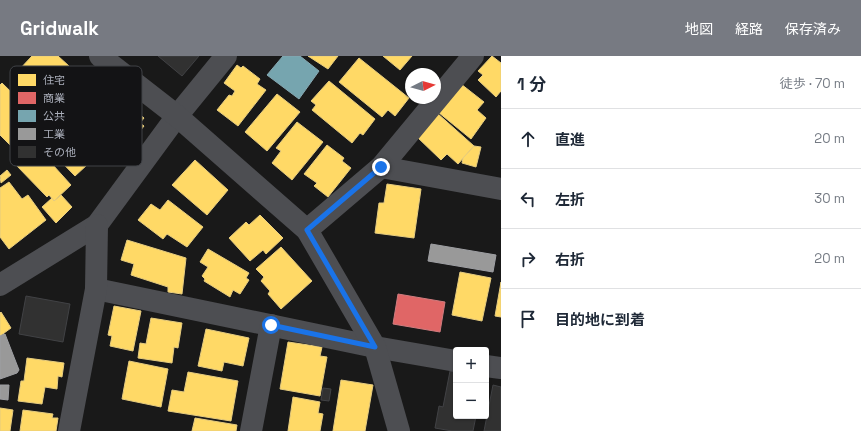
<!DOCTYPE html>
<html lang="ja">
<head>
<meta charset="utf-8">
<style>
	body { margin:0; font-family:"Space Grotesk","Noto Sans JP",sans-serif; background:#f6f6f7; color:#1f2937 }
	.controls { position:absolute; right:12px; bottom:12px; display:grid; overflow:hidden; border-radius:4px; box-shadow:0 1px 3px #0004 }
	.controls button { width:36px; height:36px; display:grid; place-items:center; padding:0; border:0; border-bottom:1px solid #e0e1e3; background:#fff; color:#1f2937; font:20px sans-serif }
	.compass { position:absolute; left:405px; top:12px; width:36px; height:36px; border-radius:50%; background:#fff; box-shadow:0 1px 3px #0004; rotate:84deg }
	.stop { position:absolute; width:12px; height:12px; margin:-9px; border:3px solid #1a73e8; border-radius:50%; background:#fff }
	.stop.end { background:#1a73e8; border-color:#fff; box-shadow:0 1px 4px #0008 }
	.list { margin:0; padding:0; list-style:none }
	h2 { display:flex; justify-content:space-between; align-items:center; height:52px; margin:0; padding:0 16px; font-size:17px }
	h2 small { font-size:13px; font-weight:400; color:#747a83 }
	.list li { display:grid; grid-template-columns:26px 1fr auto; gap:12px; align-items:center; box-sizing:border-box; height:60px; padding:0 16px; border-top:1px solid #e0e1e3 }
	.list b { display:block; font-size:15px; white-space:nowrap }
	.list em { font-size:13px; font-style:normal; color:#747a83 }
	.icon { flex:none; width:22px; height:22px; fill:none; stroke:currentColor; stroke-width:2; stroke-linecap:round; stroke-linejoin:round }
	.map { position:relative; flex:none; width:501px; height:375px; overflow:hidden }
	header { display:flex; align-items:center; gap:24px; box-sizing:border-box; height:56px; padding:0 20px; background:#777a82; color:#fff }
	header strong { font-size:19px }
	nav { display:flex; gap:22px; margin-inline-start:auto; font-size:14px }
	main { display:flex }
	aside { flex:1; background:#fff }
	.map>svg:first-child { display:block }
	.homes { fill:#ffd966; stroke:#e6cc7f }
	.shops { fill:#e06666; stroke:#d07c7f }
	.public { fill:#76a5af; stroke:#86a8b2 }
	.industry { fill:#999; stroke:#9e9fa3 }
	.building { fill:#313131; stroke:#414245 }
	.lines { fill:none; stroke-linecap:round; stroke-linejoin:round }
	.minor { stroke:#4d4e52; stroke-width:22 }
	.tertiary { stroke:#4d4e52; stroke-width:22 }
	.route { stroke:#1a73e8; stroke-width:5 }
	.key { fill:#131315; stroke:#404247; stroke-width:1 }
	.key-label { font-size:11px; fill:#aaaeba }
</style>
</head>
<body>
<header>
<strong>Gridwalk</strong>
<nav><a>地図</a><a>経路</a><a>保存済み</a></nav>
</header>
<main>
<div class="map">
<svg width="501" height="375" viewBox="0 0 501 375">
	<rect width="100%" height="100%" fill="#191919"/>
	<g class="homes">
		<path d="M32,0h26l11,10 -6,6 10,10 -6,5 3,4 -13,14 -39,-34z"/>
		<path d="M308,0h30l-10,13z"/>
		<path d="M383,0h29l-12,14z"/>
		<path d="M492,0l9,7v28l-5,6 -18,-17 5,-5 -5,-4z"/>
		<path d="M359,2l50,40 -14,18 -7,-6 -6,7 -43,-35z"/>
		<path d="M237,9l4,3 2,-2 17,13 -3,5 9,6 -28,36 -21,-16 12,-15 3,1 3,-5 -11,-8z"/>
		<path d="M94,25l9,7 2,-3 39,33 -4,5 4,3 -12,15 -3,-4 -14,17 -32,-27 13,-15 -14,-16z"/>
		<path d="M329,25l46,38 -12,16 -3,-2 -8,10 -40,-33 4,-5 -5,-4z"/>
		<path d="M2,27l42,41 -27,28 -17,-17v-50z"/>
		<path d="M461,28l23,18 -7,8 9,8 -15,21 -33,-27z"/>
		<path d="M277,38l23,18 -33,39 -22,-19z"/>
		<path d="M437,57l37,33 -16,18 -11,-10 -6,6 -25,-24z"/>
		<path d="M297,66l26,20 -31,38 -20,-17 9,-12 -5,-3z"/>
		<path d="M66,68l15,15 3,-3 16,17 -25,23 -31,-32z"/>
		<path d="M34,88l37,41 -17,16 -5,-6 -2,2 -31,-32 15,-13 -3,-3z"/>
		<path d="M327,89l17,13 -2,3 9,7 -23,29 -14,-11 3,-3 -13,-9z"/>
		<path d="M474,90l7,1 -5,20 -14,-4 1,-5z"/>
		<path d="M195,104l33,30 -21,25 -35,-30z"/>
		<path d="M7,114l4,5 -10,8 -1,-7z"/>
		<path d="M9,126l13,17 6,-4 18,25 -37,29 -9,-12v-49z"/>
		<path d="M387,128l34,5 -7,49 -39,-5 4,-30h5z"/>
		<path d="M61,139l11,12 -16,16 -14,-16 10,-9 2,3z"/>
		<path d="M168,144l35,27 -16,20 -20,-13 -4,5 -25,-19 13,-16 9,6z"/>
		<path d="M260,159l23,23 -17,16 -3,-4 -13,11 -21,-23 17,-16 3,3z"/>
		<path d="M127,184l59,18 -4,36 -14,-2v-5l-37,-12 3,-11 -13,-4z"/>
		<path d="M281,191l31,34 -31,28 -13,-15 2,-3 -9,-10 3,-4 -8,-8z"/>
		<path d="M208,193l41,24 -3,5 3,2 -9,14 -7,-4 -3,7 -26,-16 1,-2 -3,-3 6,-9 -8,-5z"/>
		<path d="M460,216l31,6 -9,43 -30,-6z"/>
		<path d="M501,226v35l-6,-1z"/>
		<path d="M114,250l27,5 -8,40 -23,-5 2,-10 -4,-1z"/>
		<path d="M1,256l10,16 -11,8v-23z"/>
		<path d="M151,262l31,5 -4,25 -4,-1 -2,16 -34,-5 2,-15 6,1z"/>
		<path d="M206,273l43,9 -6,28 -19,-4 -2,9 -24,-5z"/>
		<path d="M288,286l34,5 -2,9 7,1 -7,39 -40,-7z"/>
		<path d="M27,302l37,5 -2,14 -4,-1 -1,13 -12,-2 -3,17 -24,-3 3,-20h3z"/>
		<path d="M129,305l39,8 -7,38 -39,-8z"/>
		<path d="M188,316l50,9 -7,40 -63,-10 4,-21 12,2z"/>
		<path d="M341,324l32,5 -8,46h-32z"/>
		<path d="M293,341l27,5 -2,11 5,1 -3,17h-32z"/>
		<path d="M0,352l13,2 -3,21h-10z"/>
		<path d="M23,354l30,4 -1,4h6l-2,13h-36z"/>
		<path d="M195,362l42,7 -1,6h-44z"/>
	</g>
	<path class="shops" d="M398,238l47,8 -5,30 -47,-8z"/>
	<path class="public" d="M283,0h17l19,15 -20,28 -32,-24z"/>
	<g class="industry">
		<path d="M431,188l65,11 -3,17 -65,-11z"/>
		<path d="M5,278l14,36 -2,3 -17,6v-43z"/>
		<path d="M0,329h9l-1,15 -8,-1z"/>
	</g>
	<g class="building">
		<path d="M158,0h41l-17,20z"/>
		<path d="M26,240l44,8 -7,38 -44,-8z"/>
		<path d="M450,315l6,1v44h20l-3,15h-21l-17,-3 4,-22 4,1z"/>
		<path d="M493,329l8,2v44h-17z"/>
		<path d="M323,332l8,1 -2,12 -8,-1z"/>
	</g>
	<g class="lines">
		<g class="minor">
			<path d="M381,111l120,22"/>
			<path d="M307,174l74,-63 92,-111"/>
			<path d="M0,229l97,-60 80,-109 49,-60"/>
			<path d="M96,233l279,58 81,14"/>
			<path d="M486,310l15,2"/>
			<path d="M69,375l27,-142 1,-64"/>
			<path d="M251,375l20,-106"/>
		</g>
		<path class="tertiary" d="M100,0l77,60 130,114 68,117 24,84"/>
	</g>
	<g class="lines">
		<path class="route" d="M271,269l104,22 -68,-117 74,-63"/>
	</g>
	<rect x="10" y="10" width="132" height="100" rx="6" class="key"/>
	<rect x="18" y="18" width="18" height="12" fill="#ffd966"/>
	<rect x="18" y="36" width="18" height="12" fill="#e06666"/>
	<rect x="18" y="54" width="18" height="12" fill="#76a5af"/>
	<rect x="18" y="72" width="18" height="12" fill="#999"/>
	<rect x="18" y="90" width="18" height="12" fill="#313131"/>
	<g class="key-label">
		<text x="43" y="28">住宅</text>
		<text x="43" y="46">商業</text>
		<text x="43" y="64">公共</text>
		<text x="43" y="82">工業</text>
		<text x="43" y="100">その他</text>
	</g>
</svg>
<div class="controls">
<button>+</button>
<button>−</button>
</div>
<svg class="compass" viewBox="-18 -18 36 36"><path d="M0-13l5 13h-10z" fill="#e53935"/><path d="M0 13l5-13h-10z" fill="#747a83"/></svg>
<div class="stop" style="left:271px;top:269px"></div>
<div class="stop end" style="left:381px;top:111px"></div>
</div>
<aside>
<h2>1 分<small>徒歩 · 70 m</small></h2>
<ul class="list">
<li><svg class="icon" aria-label="ahead" viewBox="0 0 24 24"><path d="M12 20V5M6 11l6-6 6 6"/></svg><div><b>直進</b></div><em>20 m</em></li>
<li><svg class="icon" aria-label="left" viewBox="0 0 24 24"><path d="M17 20v-9H6M10 6l-5 5 5 5"/></svg><div><b>左折</b></div><em>30 m</em></li>
<li><svg class="icon" aria-label="right" viewBox="0 0 24 24"><path d="M7 20v-9h11M14 6l5 5-5 5"/></svg><div><b>右折</b></div><em>20 m</em></li>
<li><svg class="icon" aria-label="arrive" viewBox="0 0 24 24"><path d="M6 21V4h12l-3 4 3 4H6"/></svg><div><b>目的地に到着</b></div></li>
</ul>
</aside>
</main>
</body>
</html>
